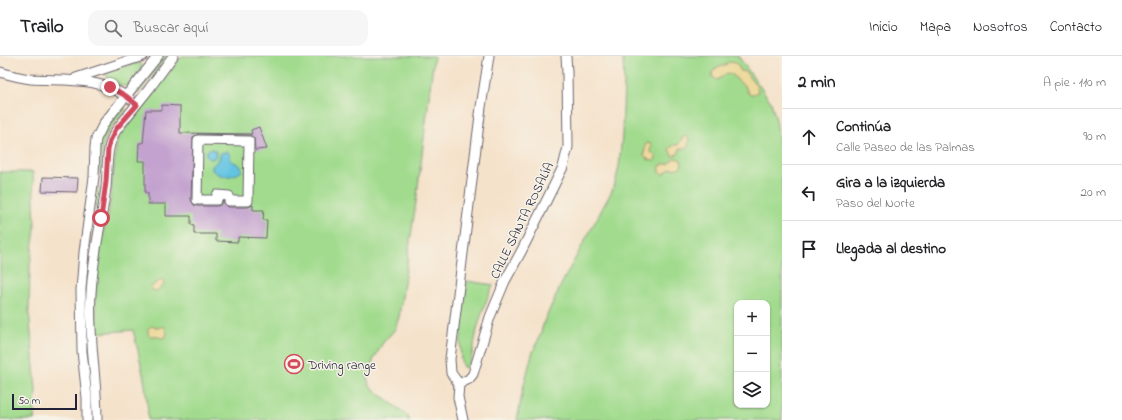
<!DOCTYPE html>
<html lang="es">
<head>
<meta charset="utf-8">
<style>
	body { margin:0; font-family:"Indie Flower",sans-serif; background:#f6f6f6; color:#202124 }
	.controls { position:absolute; right:12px; bottom:12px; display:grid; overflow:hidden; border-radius:8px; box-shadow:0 1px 3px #0004 }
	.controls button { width:36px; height:36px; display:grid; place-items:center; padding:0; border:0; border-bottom:1px solid #e0e0e0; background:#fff; color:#202124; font:20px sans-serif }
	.scale { position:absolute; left:12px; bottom:10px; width:65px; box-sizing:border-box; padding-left:4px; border:2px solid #22223b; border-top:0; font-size:11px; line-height:14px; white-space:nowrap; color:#22223b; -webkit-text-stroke:3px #f7f3e8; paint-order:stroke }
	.stop { position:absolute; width:12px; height:12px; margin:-9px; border:3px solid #d1495b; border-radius:50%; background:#fff }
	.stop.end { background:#d1495b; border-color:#fff; box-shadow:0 1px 4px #0008 }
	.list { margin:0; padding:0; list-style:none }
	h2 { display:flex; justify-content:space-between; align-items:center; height:52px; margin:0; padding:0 16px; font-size:17px }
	h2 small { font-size:13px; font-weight:400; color:#757577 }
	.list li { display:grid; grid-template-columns:26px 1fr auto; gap:12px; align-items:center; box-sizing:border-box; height:56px; padding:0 16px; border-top:1px solid #e0e0e0 }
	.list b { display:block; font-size:15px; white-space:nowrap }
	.list p { margin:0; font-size:13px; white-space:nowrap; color:#757577 }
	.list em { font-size:13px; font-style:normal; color:#757577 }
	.icon { flex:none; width:22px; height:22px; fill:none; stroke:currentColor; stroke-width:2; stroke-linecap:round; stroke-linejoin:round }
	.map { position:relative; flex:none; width:782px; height:364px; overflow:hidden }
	header { display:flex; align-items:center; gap:24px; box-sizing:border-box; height:56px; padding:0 20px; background:#fff; border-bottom:1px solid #e0e0e0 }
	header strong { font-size:19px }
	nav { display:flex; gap:22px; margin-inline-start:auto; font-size:14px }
	.search { width:280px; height:36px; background:#f6f6f6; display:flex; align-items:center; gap:10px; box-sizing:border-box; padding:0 14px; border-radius:12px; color:#757577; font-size:15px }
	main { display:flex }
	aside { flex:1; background:#fff }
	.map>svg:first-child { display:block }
	.green { fill:#a2db8e; stroke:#627e64; fill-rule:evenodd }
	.sand { fill:#eeda9e; stroke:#887e6c }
	.water { fill:#64c4e2; stroke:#43738e }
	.building { fill:#c3a2cf }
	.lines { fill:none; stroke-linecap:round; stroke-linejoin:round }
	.minor-casing { stroke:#6c656d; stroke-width:11 }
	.minor { stroke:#fff; stroke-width:9 }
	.route { stroke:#d1495b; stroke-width:5 }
	.labels { text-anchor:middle; stroke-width:3; stroke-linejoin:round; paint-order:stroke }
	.street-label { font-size:13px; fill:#22223b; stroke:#f7f3e8 }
	.poi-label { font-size:13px; fill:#22223b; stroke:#f7f3e8; text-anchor:start }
</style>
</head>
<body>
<header>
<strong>Trailo</strong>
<div class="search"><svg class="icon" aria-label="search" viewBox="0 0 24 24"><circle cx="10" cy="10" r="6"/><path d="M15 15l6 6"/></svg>Buscar aquí</div>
<nav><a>Inicio</a><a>Mapa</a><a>Nosotros</a><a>Contacto</a></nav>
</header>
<main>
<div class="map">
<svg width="782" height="364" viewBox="0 0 782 364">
	<rect width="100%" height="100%" fill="#f7f3e8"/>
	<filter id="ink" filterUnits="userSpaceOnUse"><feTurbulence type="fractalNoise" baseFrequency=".025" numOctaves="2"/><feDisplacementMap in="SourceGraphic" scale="8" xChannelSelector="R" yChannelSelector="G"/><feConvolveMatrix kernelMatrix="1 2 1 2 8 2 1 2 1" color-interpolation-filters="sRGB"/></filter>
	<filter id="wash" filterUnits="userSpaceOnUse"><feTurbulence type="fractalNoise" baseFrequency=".012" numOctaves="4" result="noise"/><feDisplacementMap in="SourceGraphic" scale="16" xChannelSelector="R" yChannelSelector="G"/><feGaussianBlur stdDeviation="0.9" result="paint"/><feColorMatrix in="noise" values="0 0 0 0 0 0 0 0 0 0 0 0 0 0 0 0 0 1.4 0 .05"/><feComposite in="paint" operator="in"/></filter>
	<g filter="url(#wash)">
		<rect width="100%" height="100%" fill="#f5e2ca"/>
		<g class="green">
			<path d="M160,0h7l-28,37 -4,1 -1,-3z"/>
			<path d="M182,0h252l-17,139 -18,122 -4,12 -13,15 -9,17 -6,16 2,8 9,8 29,22 3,5h-262c0,-30 -8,-61 -15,-90l-36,3 -2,-34 2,-25 3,-30 8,-27 9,-77z"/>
			<path d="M623,0h115l33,46 5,18 6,45v255h-265l6,-31 9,-35 7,-16 6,-19 18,-38 51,-94 5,-20 3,-32 2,-50zM737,247h30v102h-30z"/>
			<path d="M140,6l2,5 -13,19c-8,2 -16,-5 -22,-9l-2,-5z"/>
			<path d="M124,51l2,3c-4,3 -7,8 -11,12 -15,19 -13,30 -13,53h-1l-3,-4 2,-36 21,-27z"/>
			<path d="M0,116h33l2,57 -5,36 -1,46 7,79 -2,30h-34z"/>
			<path d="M98,132l4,1 -2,17 -3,2h-2v-2z"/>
			<path d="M467,225l26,4c-6,13 -11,27 -15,41 -4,14 -4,31 -12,42l-3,-1c-7,-14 2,-68 4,-86z"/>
		</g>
		<g class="sand">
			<path d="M728,6l8,1 5,8 5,1 5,8 5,4 2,8 -7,3 -3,-2 -3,-7 -6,-4 -7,-8 -4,-1 -11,7 -4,-3 -1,-4c4,-6 6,-7 13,-7z"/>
			<path d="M686,80l3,3 -1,8 -8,2 -2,5 -6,2 -3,-7 5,-4h4l5,-8z"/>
			<path d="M646,87l5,1v5l-1,1v2l5,3 1,4 -2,2 -5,-1 -5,-5z"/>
			<path d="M674,102l5,1 2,1 1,5 -3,3 -9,1 -6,5 -5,-1 1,-7 4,-2h5z"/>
			<path d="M163,224l1,5 -7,6 -5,-1 -1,-3 6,-5z"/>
			<path d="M151,270l7,2 6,-2 3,7 -1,4 -5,1 -5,-2h-6l-2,-2v-5z"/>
		</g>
		<g class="water">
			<circle cx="211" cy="98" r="5"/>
			<path d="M224,96h4l2,2 1,7c6,3 11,3 11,10 -9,7 -22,7 -30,-1 -1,-7 5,-6 7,-11 1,-2 1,-4 2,-6z"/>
		</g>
		<g id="blocks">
			<g class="building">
				<path d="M162,49l18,1v27l72,1 -1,-4 8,-3 8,22 -12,1 -1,-12 -4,-3 -52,-1 -5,3 -2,63 3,5 3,1h20l3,-1 3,-4 3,5 3,1h19l5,-2v5h11l-1,10h4l-1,18 -28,-1v5l-22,-1v-7h-22v-9h-3v-9h-25v-12h-18v-11h-3v-32h-7l1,-18h4l3,-33h16z"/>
				<path d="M43,121l35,1 -1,14 -35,-1z"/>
			</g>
		</g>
	</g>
	<g filter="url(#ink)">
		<use href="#blocks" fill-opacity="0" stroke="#6c656d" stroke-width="1"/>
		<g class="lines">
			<defs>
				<g id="minor">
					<path d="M0,16c10,3 20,6 31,7 34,2 69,-3 99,20"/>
					<path d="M76,22l67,-22"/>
					<path d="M198,84l51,1 -1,60h-19v-5l-12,-1v5h-20z"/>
					<path d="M459,328l10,-5 4,-5 17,-57 15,-36 17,-31 41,-83 5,-20 -1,-75 -1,-16"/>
					<path d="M459,328l-8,-11 -1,-14 31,-252 8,-51"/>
					<path d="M459,328l-1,13 5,23"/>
					<path d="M87,364v-22l-5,-47 -1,-61 3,-38 10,-75 1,-30 1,-8 8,-16 54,-67"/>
					<path d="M97,364c0,-42 -9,-85 -6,-127 2,-36 10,-70 15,-105 2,-21 -1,-41 11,-59l32,-40 24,-33"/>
				</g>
			</defs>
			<use href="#minor" class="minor-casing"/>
			<use href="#minor" class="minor"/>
		</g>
	</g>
	<g class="lines" filter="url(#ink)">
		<path class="route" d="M101,162l5,-36 2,-33 2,-8 6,-12 21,-24 -11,-9 -16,-9"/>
	</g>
	<defs>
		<symbol id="stadium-ring" viewBox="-11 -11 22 22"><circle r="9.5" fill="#f7f3e8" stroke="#d1495b" stroke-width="1.5"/><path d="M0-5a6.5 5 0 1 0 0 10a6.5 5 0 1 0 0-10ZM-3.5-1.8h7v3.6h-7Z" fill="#d1495b"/></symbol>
	</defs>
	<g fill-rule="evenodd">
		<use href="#stadium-ring" x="283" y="297" width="22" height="22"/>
	</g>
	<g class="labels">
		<g class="street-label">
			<text transform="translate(521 164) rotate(-64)" y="5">CALLE SANTA ROSALÍA</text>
		</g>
		<g class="poi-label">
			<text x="308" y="313">Driving range</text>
		</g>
	</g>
</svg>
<div class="controls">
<button>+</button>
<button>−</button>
<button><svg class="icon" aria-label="layers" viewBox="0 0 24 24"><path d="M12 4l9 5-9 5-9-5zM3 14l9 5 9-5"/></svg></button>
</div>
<div class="scale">50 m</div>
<div class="stop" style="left:101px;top:162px"></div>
<div class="stop end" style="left:110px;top:31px"></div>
</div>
<aside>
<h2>2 min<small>A pie · 110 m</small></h2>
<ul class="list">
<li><svg class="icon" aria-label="ahead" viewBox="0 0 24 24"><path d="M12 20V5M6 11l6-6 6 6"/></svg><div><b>Continúa</b><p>Calle Paseo de las Palmas</p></div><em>90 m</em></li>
<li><svg class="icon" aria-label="left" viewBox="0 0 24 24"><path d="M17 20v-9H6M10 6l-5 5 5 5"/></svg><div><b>Gira a la izquierda</b><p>Paso del Norte</p></div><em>20 m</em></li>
<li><svg class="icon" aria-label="arrive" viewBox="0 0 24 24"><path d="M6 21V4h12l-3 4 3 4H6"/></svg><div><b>Llegada al destino</b></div></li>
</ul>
</aside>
</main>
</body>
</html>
